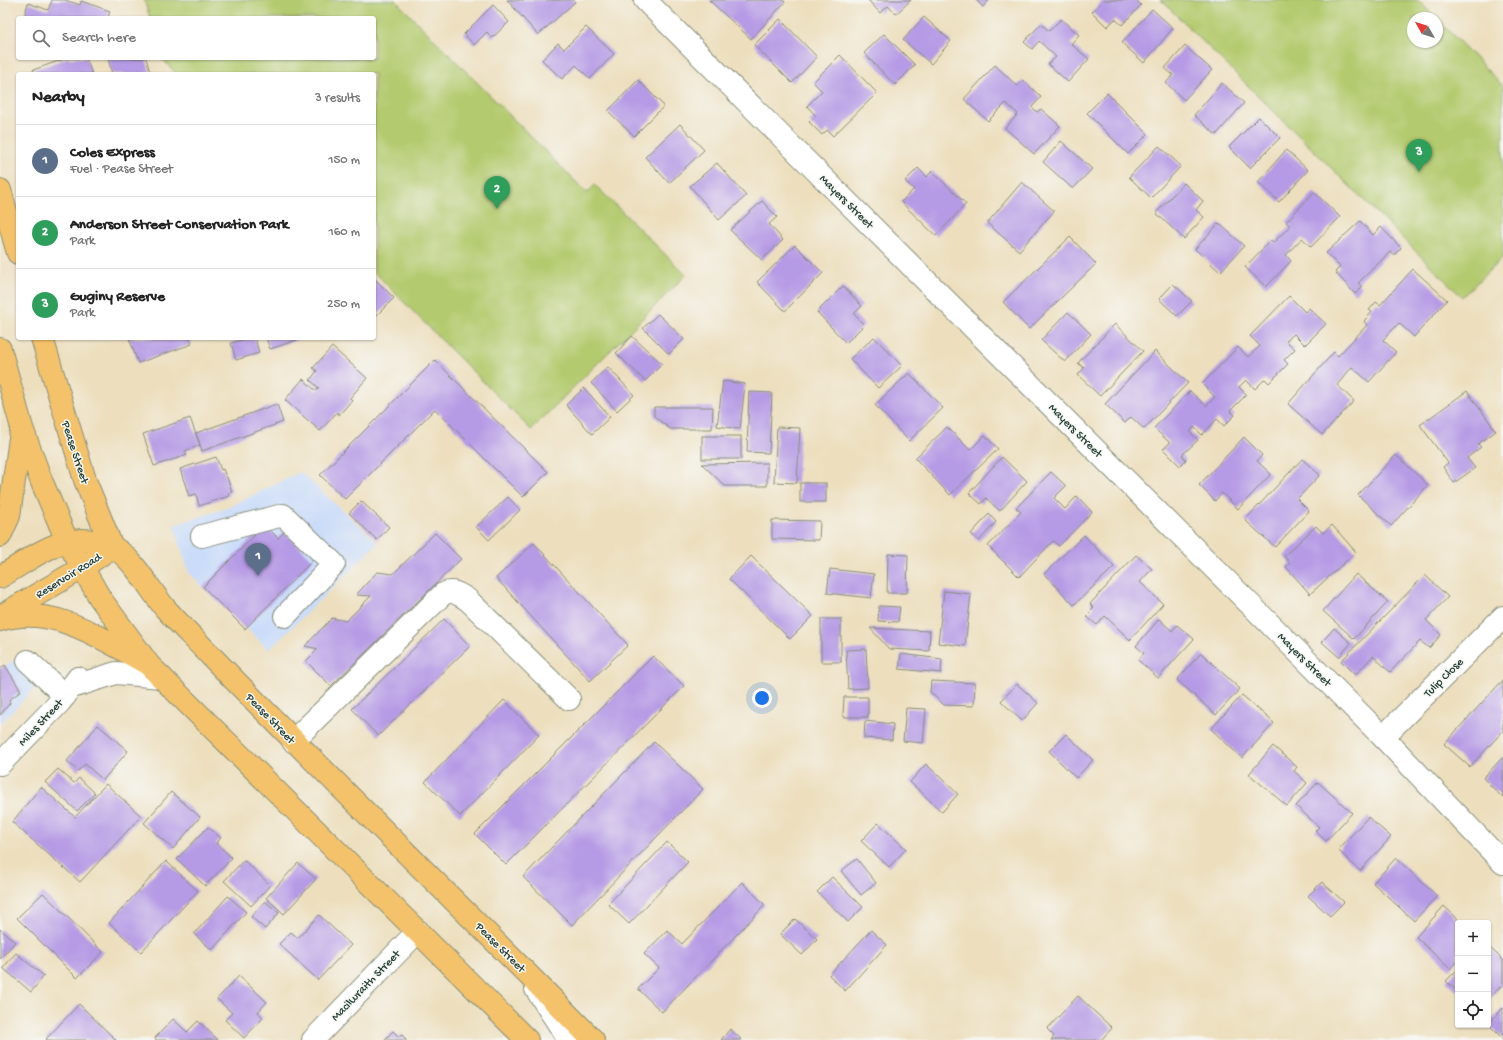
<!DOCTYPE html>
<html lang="en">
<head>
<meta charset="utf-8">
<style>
	body { margin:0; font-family:"Gochi Hand",sans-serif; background:#f6f6f6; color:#222 }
	.controls { position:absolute; right:12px; bottom:12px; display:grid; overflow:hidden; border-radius:4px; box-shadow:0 1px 3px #0004 }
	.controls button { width:36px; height:36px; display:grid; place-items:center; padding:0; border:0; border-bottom:1px solid #e0e0e0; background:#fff; color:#222; font:20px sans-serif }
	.compass { position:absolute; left:1407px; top:12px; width:36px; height:36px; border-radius:50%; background:#fff; box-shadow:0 1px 3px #0004; rotate:309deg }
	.you { position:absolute; left:762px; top:698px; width:14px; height:14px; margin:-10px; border:3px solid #fff; border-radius:50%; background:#1a73e8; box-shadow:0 0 0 6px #1a73e833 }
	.badge { display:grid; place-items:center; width:26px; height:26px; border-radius:50%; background:#d1495b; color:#fff; font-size:13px; font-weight:700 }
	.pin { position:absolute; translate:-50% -33px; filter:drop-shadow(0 1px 2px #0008) }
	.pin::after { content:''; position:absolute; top:21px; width:14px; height:12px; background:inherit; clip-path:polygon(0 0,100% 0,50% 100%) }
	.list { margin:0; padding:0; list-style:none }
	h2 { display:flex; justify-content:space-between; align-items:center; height:52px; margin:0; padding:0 16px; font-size:17px }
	h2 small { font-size:13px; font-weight:400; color:#767676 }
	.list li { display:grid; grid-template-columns:26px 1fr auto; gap:12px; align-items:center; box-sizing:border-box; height:72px; padding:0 16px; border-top:1px solid #e0e0e0 }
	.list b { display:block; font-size:15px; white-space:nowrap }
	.list p { margin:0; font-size:13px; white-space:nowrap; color:#767676 }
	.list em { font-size:13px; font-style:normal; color:#767676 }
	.icon { flex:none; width:22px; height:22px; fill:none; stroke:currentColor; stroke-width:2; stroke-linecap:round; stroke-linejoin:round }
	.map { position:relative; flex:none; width:1503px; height:1040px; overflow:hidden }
	.search { position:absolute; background:#fff; box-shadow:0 1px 3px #0004; left:16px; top:16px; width:360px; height:44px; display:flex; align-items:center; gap:10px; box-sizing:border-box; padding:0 14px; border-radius:4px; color:#767676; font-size:15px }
	.panel { position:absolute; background:#fff; box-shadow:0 1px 3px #0004; left:16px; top:72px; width:360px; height:268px; border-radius:4px }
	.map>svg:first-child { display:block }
	.built { fill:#cadcf9 }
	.green { fill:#b4ca6e; stroke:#6a8451 }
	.building { fill:#b59ae5 }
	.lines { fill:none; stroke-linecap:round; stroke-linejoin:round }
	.minor-casing { stroke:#868e79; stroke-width:24 }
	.major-casing { stroke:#868e79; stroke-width:24 }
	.minor { stroke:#fff; stroke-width:22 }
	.major { stroke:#f4c26a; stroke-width:22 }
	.labels { text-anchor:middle; stroke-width:3; stroke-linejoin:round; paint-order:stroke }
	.street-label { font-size:12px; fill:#1f3d34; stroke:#f6f6f2 }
</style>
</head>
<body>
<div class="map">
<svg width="1503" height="1040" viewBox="0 0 1503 1040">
	<rect width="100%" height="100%" fill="#f6f6f2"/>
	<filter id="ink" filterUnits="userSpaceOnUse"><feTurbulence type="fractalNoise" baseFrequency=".025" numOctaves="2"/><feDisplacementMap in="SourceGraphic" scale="8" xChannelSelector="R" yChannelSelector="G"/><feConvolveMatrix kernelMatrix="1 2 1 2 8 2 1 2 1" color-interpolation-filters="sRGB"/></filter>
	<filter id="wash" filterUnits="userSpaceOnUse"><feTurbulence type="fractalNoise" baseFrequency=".012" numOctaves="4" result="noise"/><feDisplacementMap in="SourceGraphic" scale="16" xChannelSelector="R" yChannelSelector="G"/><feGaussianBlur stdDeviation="0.9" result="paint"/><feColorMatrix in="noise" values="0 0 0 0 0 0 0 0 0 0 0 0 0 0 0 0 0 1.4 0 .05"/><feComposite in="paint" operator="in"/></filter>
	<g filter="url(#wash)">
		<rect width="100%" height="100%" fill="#eddfbe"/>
		<g class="built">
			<path d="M300,472l78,71 -109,107 -80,-77 -15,-48 53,-17z"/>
			<path d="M14,660l25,24 -39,40v-55z"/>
		</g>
		<g class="green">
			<path d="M144,0h251l192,193 8,-8 91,90 -155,155 -157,-158v-198h-197l-13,-13 -1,-3h211v-40h-224z"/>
			<path d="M1161,0h257l18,18h-23v24h24v-23l66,67v171l-41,40z"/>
		</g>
		<g id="blocks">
			<g class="building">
				<path d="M52,0h13l15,5 1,-4 29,10 -2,7h-84l4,-15 20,7z"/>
				<path d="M507,0h66l2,2 -37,33z"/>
				<path d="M709,0h74l2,2 -34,37z"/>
				<path d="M868,0h43l-15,14 -8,-8 -8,7z"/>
				<path d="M976,0h13l-6,7z"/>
				<path d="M1103,0h33l5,5 -19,20 -7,-6 -8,8 -15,-15z"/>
				<path d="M493,5l16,17 -17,16 -5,-6 -13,13 -10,-11z"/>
				<path d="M1152,9l21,19 -29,35 -22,-20z"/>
				<path d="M924,17l27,24 -20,23 -28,-24z"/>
				<path d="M780,19l37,38 -25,26 -38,-38z"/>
				<path d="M1061,19l18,16 -8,9 18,15 -21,23 -20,-18 8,-7 -17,-16 -7,8 -8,-7 17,-18 8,7z"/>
				<path d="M586,27l28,27 -24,25 -14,-14 -14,14 -20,-19 16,-17 6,6z"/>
				<path d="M884,34l31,31 -20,20 -31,-32z"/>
				<path d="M1185,46l27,24 -28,30 -18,-17 7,-8 -8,-7z"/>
				<path d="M840,55l37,38 -44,43 -6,-6 -5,5 -13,-13 7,-6 -9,-10 15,-15 -9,-9z"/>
				<path d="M67,58h19l6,16h-58l-1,-4z"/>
				<path d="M108,58h38l4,14 -7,2h-31z"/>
				<path d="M995,65l22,21 6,-6 18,17 -9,10 5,5 4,-3 19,17 -26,28 -29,-26 13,-14 -12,-11 -18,18 -24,-22z"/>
				<path d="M638,80l26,26 -30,30 -26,-25z"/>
				<path d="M1222,83l22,20 -28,32 -22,-20z"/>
				<path d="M1107,93l41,41 -20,20 -41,-41z"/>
				<path d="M1259,117l21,21 -30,30 -21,-21z"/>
				<path d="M680,124l24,26 -35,33 -24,-26z"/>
				<path d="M1061,141l31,28 -19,20 -30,-27z"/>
				<path d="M1159,146l22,20 -30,32 -22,-21z"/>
				<path d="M1286,150l22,20 -29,32 -21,-20z"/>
				<path d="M717,163l29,33 -27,24 -29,-34z"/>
				<path d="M918,168l9,9 5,-6 34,33 -30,32 -35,-34 13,-13 -9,-8z"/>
				<path d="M1022,182l32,29 -35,40 -32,-28z"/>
				<path d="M1184,183l19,18 -7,9 8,7 -20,22 -28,-26z"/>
				<path d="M1314,192l26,25 -29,30 -9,-9 -16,17 5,6 -25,26 -21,-20 26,-27 2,3 17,-17 -4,-4z"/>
				<path d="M762,201l15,16 -8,7 14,16 -21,20 -32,-30z"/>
				<path d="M1360,221l13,14 8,-8 20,21 -7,7 -4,-3 -32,31 4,4 -7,7 -20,-22 5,-5 -14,-14z"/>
				<path d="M1219,223l25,23 -24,26 -25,-23z"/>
				<path d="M1070,237l26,27 -67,65 -26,-27z"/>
				<path d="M795,245l28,28 -38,38 -28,-29z"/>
				<path d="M1413,269l34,31 -33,37 -15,-14 -16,17 13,12 -27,30 -17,-15 -15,18 17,16 -32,34 -34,-31 46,-52 4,4 29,-31 -3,-4 8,-9 -3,-2 7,-8 4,3z"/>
				<path d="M374,278l20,20 -20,20z"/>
				<path d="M1173,284l19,17 -15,15 -18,-17z"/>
				<path d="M843,286l19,20 -8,8 10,11 -18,18 -29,-31z"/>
				<path d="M1289,296l16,16 4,-4 17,16 -21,21 -11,-11 -8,7 9,8 -11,11 4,4 -19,19 -4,-4 -10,10 -9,-9 -7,7 7,8 -16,16 5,4 -11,11 -7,-7 -15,16 -8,-8 -4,5 8,8 -16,15 4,5 -6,6 -17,-17 7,-6 -16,-15 36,-37 16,15 9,-9 -13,-13 36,-37 10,10 12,-11 -10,-10z"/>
				<path d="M1068,312l23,22 -26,28 -24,-22z"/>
				<path d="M658,314l26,25 -15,15 -26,-26z"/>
				<path d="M1115,324l28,27 -43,45 -22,-21 6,-7 -6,-5z"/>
				<path d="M632,336l30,28 -17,17 -29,-28z"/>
				<path d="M874,337l28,29 -24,22 -28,-29z"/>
				<path d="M129,338h61l2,6 -54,19z"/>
				<path d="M248,338h7l4,15 -23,7 -5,-17z"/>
				<path d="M266,338h31v2l-27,9z"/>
				<path d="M332,347l35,31 -17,20 2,2 -13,15 -2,-3 -17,19 -35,-31 18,-21 13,12 3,-3 -9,-8 7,-9 -4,-3z"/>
				<path d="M1155,351l33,32 -44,46 -13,-12 -6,6 -20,-19z"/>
				<path d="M435,360l113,112 -25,25 -88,-88 -90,90 -25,-24z"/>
				<path d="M608,367l26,28 -17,16 -26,-28z"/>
				<path d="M909,373l34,35 -34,33 -34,-36z"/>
				<path d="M723,381l22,3 -5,45 -23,-3z"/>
				<path d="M584,388l26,29 -18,17 -26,-29z"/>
				<path d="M1467,391l29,40 -18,13 3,3 -14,11 8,10 -21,15 -11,-16 5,-4 -28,-38z"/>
				<path d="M749,392l23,1 -3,60 -22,-1z"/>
				<path d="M277,404l6,18 -81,29 -6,-18z"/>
				<path d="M654,407h59l-1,22h-42l-16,-13z"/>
				<path d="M190,418l10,27 -15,6 2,4 -33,11 -11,-32z"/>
				<path d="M777,427l23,1 -3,55 -23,-1z"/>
				<path d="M947,427l23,23 15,-15 13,14 -48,46 -35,-37z"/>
				<rect x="702" y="436" width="39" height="23"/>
				<path d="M1244,437l18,18 -5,6 14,13 -33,35 -16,-16 -7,8 -16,-16z"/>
				<path d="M1396,455l32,30 -37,41 -33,-31z"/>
				<path d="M216,457l5,13 2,-1 3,8h1l5,15 -4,1 1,3 -30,10 -3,-12 -7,2 -9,-27z"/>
				<path d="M1002,457l25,24 -27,30 -14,-13 -5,6 -12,-11z"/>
				<path d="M1302,459l18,16 -23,24 12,12 -34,36 -30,-27z"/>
				<path d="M767,463v23h-42l-23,-22z"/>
				<path d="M1051,472l15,14 -12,12 11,11 12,-13 15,16 -33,34 -6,-5 -34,36 -31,-31 33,-34 -5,-4z"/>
				<rect x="800" y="483" width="26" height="19"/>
				<path d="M508,497l12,13 -31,30 -13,-13z"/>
				<path d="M361,501l28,26 -12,13 -28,-27z"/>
				<path d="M989,514l7,8 -17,19 -8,-7z"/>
				<path d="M772,520l48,1 -1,19 -47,-1z"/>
				<path d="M265,525l13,13 6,-6 29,28 -68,69 -42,-42z"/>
				<path d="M1332,525l24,27 -46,42 -24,-27 4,-4 -6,-7 32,-30 7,7z"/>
				<path d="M435,533l26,26 -130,127 -25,-25 12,-12 -13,-3 27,-28 14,3 25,-25 -15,-1 21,-23 16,2z"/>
				<path d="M1084,535l30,32 -40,38 -30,-31z"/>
				<path d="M534,543l94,102 -38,36 -94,-103z"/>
				<path d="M888,554l20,1 -1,38h-20z"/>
				<path d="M1136,555l16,14 -12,13 23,22 -33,36 -25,-24 -8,9 -11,-9 8,-8 -4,-4z"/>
				<path d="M751,556l62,60 -23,23 -61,-60z"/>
				<path d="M830,569l44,5 -3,24 -44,-5z"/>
				<path d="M1356,574l32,28 -34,37 -31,-28z"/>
				<path d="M1425,575l23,22 -22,23 15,15 -12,13 -9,-7 -30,31 -17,-16 -18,19 -14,-14z"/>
				<path d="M944,591l27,3 -6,52 -27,-3z"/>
				<path d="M879,606l21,1 -2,15 -20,-1z"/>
				<path d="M444,619l26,27 -92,90 -26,-27z"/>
				<rect x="821" y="619" width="20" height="43"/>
				<path d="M1159,619l13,12 5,-6 17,14 -36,39 -20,-18 6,-7 -8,-7z"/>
				<path d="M870,628l60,3 -1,20 -40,-2z"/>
				<path d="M1334,628l17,15 -12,14 -17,-15z"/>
				<path d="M866,649l2,39 -20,1 -2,-39z"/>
				<path d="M1201,653l39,36 -24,26 -39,-35z"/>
				<path d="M901,654l41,5 -1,14 -42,-4z"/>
				<path d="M653,656l31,30 -178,179 -31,-31z"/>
				<path d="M5,665l16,26 -12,9 1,3 -10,12v-46z"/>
				<path d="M1503,680v51l-33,36 -26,-23z"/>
				<path d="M931,681l44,2 -1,23 -30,-1 -14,-13z"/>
				<path d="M1017,684l21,19 -16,18 -21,-20z"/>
				<path d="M1242,695l32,28 -32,35 -31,-29z"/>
				<path d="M844,697h24v20h-25z"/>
				<path d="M504,700l35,35 -79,81 -35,-34z"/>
				<path d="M906,708l20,1 -3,34 -20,-2z"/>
				<path d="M865,721l28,3 -1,16 -28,-2z"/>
				<path d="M98,725l30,26 -25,29 -18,-16 -7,7 -11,-10z"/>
				<path d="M1066,734l27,26 -17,18 -27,-27z"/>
				<path d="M654,742l49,47 -131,136 -49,-48z"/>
				<path d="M1273,746l24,21 -3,4 13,12 -20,23 -38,-32z"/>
				<path d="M1503,757v41l-20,-20z"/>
				<path d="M926,764l32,30 -16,18 -32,-30z"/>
				<path d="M58,769l16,14 5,-5 16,15 -18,18 -32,-29z"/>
				<path d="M1318,782l34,31 -26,28 -11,-10 4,-4 -23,-21z"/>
				<path d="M106,784l35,32 -61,66 -68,-60 29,-35 34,30z"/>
				<path d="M171,792l29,25 -27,32 -29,-26z"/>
				<path d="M1368,817l23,20 -31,34 -22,-21z"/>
				<path d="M878,823l28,26 -17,18 -28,-26z"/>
				<path d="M208,827l13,11 -5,5 16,15 -27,28 -28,-27z"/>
				<path d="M667,842l21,20 -59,62 -21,-20z"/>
				<path d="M1396,858l41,38 -23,25 -41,-38z"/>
				<path d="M857,859l19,24 -15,12 -20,-24z"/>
				<path d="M244,860l26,25 -19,21 -27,-25z"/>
				<path d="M166,861l32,30 -57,61 -32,-29z"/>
				<path d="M298,863l18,16 -32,35 -18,-16z"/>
				<path d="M832,877l31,30 -15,15 -31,-30z"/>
				<path d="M742,882l23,23 -103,107 -24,-23 21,-21 -15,-14 23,-24 15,14z"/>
				<path d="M1322,882l22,20 -14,14 -22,-20z"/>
				<path d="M43,893l60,59 -26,26 -60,-60z"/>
				<path d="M228,896l18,16 -34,38 -18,-16z"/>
				<path d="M265,901l14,12 -14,16 -14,-12z"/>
				<path d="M1444,906l18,17h-4v37l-8,9 -34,-32z"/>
				<path d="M319,915l32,30 -33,35 -39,-36 12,-12 7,6z"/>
				<path d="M795,919l22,20 -15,16 -22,-21z"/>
				<path d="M0,929l15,13 -15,17z"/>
				<path d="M871,930l16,15 -42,46 -16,-16z"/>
				<path d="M1488,946l15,14v24l-15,16z"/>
				<path d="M16,953l28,23 -13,16 -28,-24z"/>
				<path d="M1458,969v23l-12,-11z"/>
				<path d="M239,976l28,26 -9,10 5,6 -19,20 -19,-18 7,-7 -15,-14z"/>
				<path d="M1078,996l34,32 -11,12h-50l3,-4 -7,-7z"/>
				<path d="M79,1004l37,36h-69l-1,-1z"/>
				<path d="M1503,1008v31l-15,-15z"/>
				<path d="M173,1019l14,13 11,-11 20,19h-62l-1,-2z"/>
				<path d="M730,1029l12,11h-21z"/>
				<path d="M393,1031l6,6 2,-3 6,6h-23z"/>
			</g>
		</g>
	</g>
	<g filter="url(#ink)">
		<use href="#blocks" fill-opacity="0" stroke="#868e79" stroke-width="1"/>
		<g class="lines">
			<defs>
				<g id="minor">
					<path d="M645,0l738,737 120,126"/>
					<path d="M202,536l81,-21 51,49 -49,52"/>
					<path d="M28,661l37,35"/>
					<path d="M72,687l44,-14 45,4"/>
					<path d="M1383,737l120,-120"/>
					<path d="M293,741l150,-147c9,-5 16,0 25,6l101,99"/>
					<path d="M0,764l60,-62 18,-24"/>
					<path d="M536,989l33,51"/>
					<path d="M313,1040l105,-109"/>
				</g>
				<g id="major">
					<path d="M0,190l18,63"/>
					<path d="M42,338l43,142 27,67"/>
					<path d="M0,349l22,79 19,52 26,61 33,57 49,67 378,375"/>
					<path d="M0,536l9,-20 12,-85"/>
					<path d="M0,577c36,-21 68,-51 112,-30 21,10 37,42 53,61 14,16 30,31 45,47 126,130 256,256 383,385"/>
					<path d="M1,616l81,-48 30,-21"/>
					<path d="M0,620c52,-16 99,17 143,41"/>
				</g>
			</defs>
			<use href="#minor" class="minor-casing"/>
			<use href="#major" class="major-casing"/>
			<use href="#minor" class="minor"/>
			<use href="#major" class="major"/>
		</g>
	</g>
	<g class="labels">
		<g class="street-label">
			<text transform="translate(847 201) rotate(45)" y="4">Mayers Street</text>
			<text transform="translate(1076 430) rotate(45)" y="4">Mayers Street</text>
			<text transform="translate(76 452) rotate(72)" y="4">Pease Street</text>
			<text transform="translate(68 575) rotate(-32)" y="4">Reservoir Road</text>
			<text transform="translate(1305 659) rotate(45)" y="4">Mayers Street</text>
			<text transform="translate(1443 677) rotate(-45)" y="4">Tulip Close</text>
			<text transform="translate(271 718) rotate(46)" y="4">Pease Street</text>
			<text transform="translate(40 722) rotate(-47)" y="4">Miles Street</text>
			<text transform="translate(501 947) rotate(45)" y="4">Pease Street</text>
			<text transform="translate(365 985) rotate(-46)" y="4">Macilwraith Street</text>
		</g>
	</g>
</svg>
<div class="controls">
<button>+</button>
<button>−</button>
<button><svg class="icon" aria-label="locate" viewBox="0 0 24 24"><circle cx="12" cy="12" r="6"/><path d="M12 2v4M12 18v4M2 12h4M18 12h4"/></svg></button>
</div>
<svg class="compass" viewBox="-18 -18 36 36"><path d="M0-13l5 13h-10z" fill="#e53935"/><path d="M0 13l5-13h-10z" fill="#767676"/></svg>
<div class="you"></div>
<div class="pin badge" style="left:258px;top:576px;background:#5c6f8a">1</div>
<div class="pin badge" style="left:497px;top:209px;background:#2e9e5b">2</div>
<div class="pin badge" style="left:1419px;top:172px;background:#2e9e5b">3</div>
<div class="search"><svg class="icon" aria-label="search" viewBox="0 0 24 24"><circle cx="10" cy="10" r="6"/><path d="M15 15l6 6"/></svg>Search here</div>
<section class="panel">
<h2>Nearby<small>3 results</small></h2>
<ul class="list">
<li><span class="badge" style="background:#5c6f8a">1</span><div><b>Coles Express</b><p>Fuel · Pease Street</p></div><em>150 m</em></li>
<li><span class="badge" style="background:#2e9e5b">2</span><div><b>Anderson Street Conservation Park</b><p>Park</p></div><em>160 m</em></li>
<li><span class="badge" style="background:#2e9e5b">3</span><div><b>Guginy Reserve</b><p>Park</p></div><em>250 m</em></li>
</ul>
</section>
</div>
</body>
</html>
